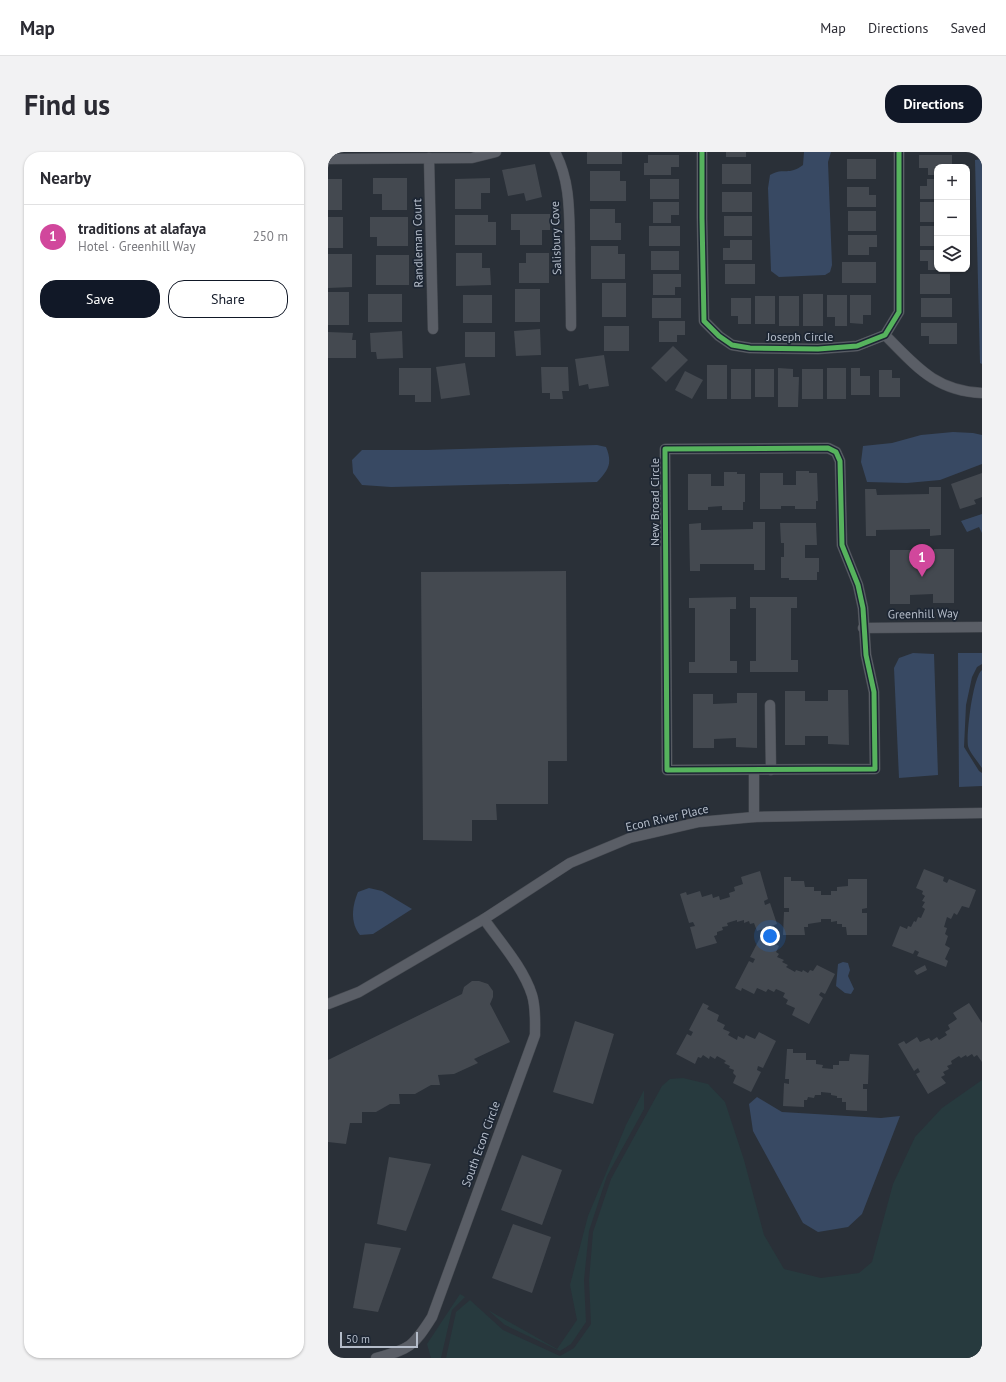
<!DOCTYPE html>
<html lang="en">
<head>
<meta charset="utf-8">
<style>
	body { margin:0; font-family:"PT Sans",sans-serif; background:#f2f2f3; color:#2b2b33 }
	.controls { position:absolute; right:12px; top:12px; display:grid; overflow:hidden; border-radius:8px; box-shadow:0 1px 3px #0004 }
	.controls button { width:36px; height:36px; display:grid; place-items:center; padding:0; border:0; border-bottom:1px solid #e1e1e2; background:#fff; color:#2b2b33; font:20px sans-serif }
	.scale { position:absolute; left:12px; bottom:10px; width:78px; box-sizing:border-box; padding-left:4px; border:2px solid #b4bcc9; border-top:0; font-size:11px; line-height:14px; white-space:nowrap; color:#b4bcc9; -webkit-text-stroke:3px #1d2633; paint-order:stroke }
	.you { position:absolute; left:442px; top:784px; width:14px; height:14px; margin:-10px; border:3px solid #fff; border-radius:50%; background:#1a73e8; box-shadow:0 0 0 6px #1a73e833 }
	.badge { display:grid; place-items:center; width:26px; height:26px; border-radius:50%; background:#111827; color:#fff; font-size:13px; font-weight:700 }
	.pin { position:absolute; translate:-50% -33px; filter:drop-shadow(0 1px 2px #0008) }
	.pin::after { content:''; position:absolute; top:21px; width:14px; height:12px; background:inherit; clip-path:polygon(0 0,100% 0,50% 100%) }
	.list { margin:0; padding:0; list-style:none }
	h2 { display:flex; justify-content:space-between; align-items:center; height:52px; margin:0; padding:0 16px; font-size:17px }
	h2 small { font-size:13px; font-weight:400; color:#7c7c81 }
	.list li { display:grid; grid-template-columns:26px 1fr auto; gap:12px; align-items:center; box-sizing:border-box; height:64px; padding:0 16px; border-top:1px solid #e1e1e2 }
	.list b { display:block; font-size:15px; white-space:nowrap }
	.list p { margin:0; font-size:13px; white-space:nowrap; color:#7c7c81 }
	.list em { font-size:13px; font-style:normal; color:#7c7c81 }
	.actions { display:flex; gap:8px; padding:12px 16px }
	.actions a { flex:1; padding:9px 0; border:1px solid #111827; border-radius:16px; text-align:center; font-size:14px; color:#111827 }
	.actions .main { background:#111827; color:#fff }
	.icon { flex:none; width:22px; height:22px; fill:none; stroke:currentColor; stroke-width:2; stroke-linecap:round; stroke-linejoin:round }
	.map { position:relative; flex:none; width:654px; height:1206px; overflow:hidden; border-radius:16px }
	header { display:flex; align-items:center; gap:24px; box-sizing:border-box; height:56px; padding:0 20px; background:#fff; border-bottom:1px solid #e1e1e2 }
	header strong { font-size:19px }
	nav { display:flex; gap:22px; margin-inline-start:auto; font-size:14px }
	.intro { display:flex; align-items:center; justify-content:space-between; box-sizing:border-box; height:96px; padding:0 24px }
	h1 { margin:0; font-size:28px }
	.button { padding:10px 18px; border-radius:16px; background:#111827; color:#fff; font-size:14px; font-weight:700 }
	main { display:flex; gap:24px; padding:0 24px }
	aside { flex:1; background:#fff; border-radius:16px; box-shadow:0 1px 3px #0004 }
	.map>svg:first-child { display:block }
	.green { fill:#273a3e }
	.water { fill:#384963 }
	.building { fill:#444950 }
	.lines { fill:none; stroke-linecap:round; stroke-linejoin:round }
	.street-casing { stroke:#484c53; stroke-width:11 }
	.street { stroke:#5a5e66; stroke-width:10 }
	.cycleway-casing { stroke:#1d2633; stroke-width:8 }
	.cycleway { stroke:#56b35d; stroke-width:5 }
	.labels { text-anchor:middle; stroke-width:3.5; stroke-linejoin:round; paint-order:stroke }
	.street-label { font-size:12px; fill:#b4bcc9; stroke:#1d2633 }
</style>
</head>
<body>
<header>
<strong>Map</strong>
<nav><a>Map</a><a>Directions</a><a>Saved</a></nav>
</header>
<div class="intro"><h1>Find us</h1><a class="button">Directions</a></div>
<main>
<aside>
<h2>Nearby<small></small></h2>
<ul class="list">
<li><span class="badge" style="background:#d1479c">1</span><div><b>traditions at alafaya</b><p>Hotel · Greenhill Way</p></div><em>250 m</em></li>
</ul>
<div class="actions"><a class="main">Save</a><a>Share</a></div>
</aside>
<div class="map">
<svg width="654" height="1206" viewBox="0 0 654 1206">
	<rect width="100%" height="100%" fill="#2a3038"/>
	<g class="green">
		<path d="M355,926l25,6 17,18 19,58 20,75 20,34 37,9 38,-5 13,-11 21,-78 22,-47 27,-29 40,-28v278h-536l10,-46 14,-12 33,30 57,26 14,-8 17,-24 -2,-44 4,-48 18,-53 51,-93 8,-7z"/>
		<path d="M316,938v19l-37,67 -18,55 -5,49 2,42 -15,22 -11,7 -55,-26 -17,-15 69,39 20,-29 -7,-35 18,-69 38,-91z"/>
		<path d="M132,1142l5,3 -13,13 -11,48h-10l-4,-14z"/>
	</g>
	<g class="water">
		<path d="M476,0h27l-3,10 4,103 -2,7 -5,3 -46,2 -8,-6 -3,-83 2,-13c14,-8 19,1 33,-10z"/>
		<path d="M654,7v205l-2,-1 -5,-203z"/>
		<path d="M625,280l20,1 9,2v29l-42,16 -33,3 -40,-1 -6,-20 2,-16 29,-3 29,-8z"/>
		<path d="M269,293l9,2c7,17 2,23 -9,35l-206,5 -29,-2 -9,-12 -1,-13 10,-10h65z"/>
		<path d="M654,362v19l-3,-6 -12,5 -6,-11z"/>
		<path d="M585,501l21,1 4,121 -39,3 -5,-110 5,-10z"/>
		<path d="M630,501h24v11l-5,3 -5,10 -6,28 -2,42 15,24 3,2v13l-23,1z"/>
		<path d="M654,518v98c-4,-6 -12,-15 -14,-22 -2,-11 5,-70 14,-76z"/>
		<path d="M41,736l13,3 30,18 -39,25 -13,1c-10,-12 -8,-29 -2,-43z"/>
		<path d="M515,810l5,1 2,7 -2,6 6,13 -3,5 -6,-1 -9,-7 2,-22z"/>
		<path d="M429,945l25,15 99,6 19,-2 -38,98 -14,13 -30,5 -15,-9 -50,-92 -4,-27z"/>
	</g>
	<g class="building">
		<rect x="259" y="0" width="35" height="12"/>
		<rect x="398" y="0" width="20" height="5"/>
		<path d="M320,3h31v12h-8v8h-27v-12h4z"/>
		<path d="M591,3h33v12h-15v8h-9v-7h-9z"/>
		<rect x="519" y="7" width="29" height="20"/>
		<path d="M207,12l7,33 -16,4 -2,-8 -16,3 -6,-26z"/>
		<rect x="394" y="12" width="29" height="20"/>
		<path d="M262,19h30v10h6v20h-36z"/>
		<path d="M45,26h34v32h-25v-16h-9z"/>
		<path d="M162,26v15h-9v16h-26v-30z"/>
		<rect x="0" y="27" width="14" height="31"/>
		<rect x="322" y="27" width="29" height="20"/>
		<path d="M599,27h10v20h-17v-13h7z"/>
		<path d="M519,35h22v8h7v12h-29z"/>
		<rect x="394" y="40" width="30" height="20"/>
		<path d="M325,50h26v13h-8v8h-18z"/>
		<rect x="592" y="50" width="17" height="20"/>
		<path d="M262,57h25v14h6v17h-31z"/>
		<rect x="520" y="59" width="28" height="20"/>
		<path d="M183,62h39v16h-8v15h-22v-15h-9z"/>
		<path d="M127,63h33v7h8v23h-41z"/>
		<rect x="396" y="64" width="28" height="20"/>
		<rect x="0" y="65" width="15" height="31"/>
		<path d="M42,65h38v29h-31v-9h-7z"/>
		<rect x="321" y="74" width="31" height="20"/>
		<rect x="592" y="74" width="17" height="20"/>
		<path d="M520,83h29v12h-8v8h-21z"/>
		<path d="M402,88h22v20h-29v-12h7z"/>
		<path d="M263,94h27v8h7v25h-34z"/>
		<path d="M592,98h17v20h-9v-9h-8z"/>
		<rect x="323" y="99" width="28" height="19"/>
		<path d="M128,101h26v15h8l1,17 -35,1z"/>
		<path d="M198,101h23v30h-30v-20h7z"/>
		<path d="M0,102h24v33l-24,1z"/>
		<rect x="48" y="103" width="33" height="30"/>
		<rect x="514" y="110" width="34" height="21"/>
		<rect x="397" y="112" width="30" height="20"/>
		<path d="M325,122h28v13h-6v8h-22z"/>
		<rect x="592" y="122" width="30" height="20"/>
		<rect x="274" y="131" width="24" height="34"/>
		<rect x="187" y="137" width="25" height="33"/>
		<rect x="0" y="140" width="21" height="33"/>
		<rect x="40" y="142" width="34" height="28"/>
		<rect x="475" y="142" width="20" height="32"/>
		<rect x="135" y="143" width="29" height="28"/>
		<path d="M499,143h20v31h-12v-9h-8z"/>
		<path d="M522,143h21v20h-8v9l-13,-1z"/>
		<rect x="427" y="144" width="20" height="28"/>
		<rect x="451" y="144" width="20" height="30"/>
		<rect x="324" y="146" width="29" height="20"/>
		<path d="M403,146h20v26h-13v-8h-7z"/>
		<rect x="593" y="146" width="31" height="19"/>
		<path d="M331,169h26v14h-8v7h-18z"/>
		<path d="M593,171h36v21h-28v-8h-8z"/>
		<rect x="276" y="174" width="25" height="25"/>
		<path d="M212,177l1,26 -25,1 -2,-25z"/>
		<path d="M74,179l1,27 -26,1 -1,-7h-5l-1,-19z"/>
		<path d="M0,180l25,1 -1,7h4v18h-28z"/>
		<rect x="137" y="180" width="30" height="25"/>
		<path d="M345,194l15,14 -22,22 -15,-14z"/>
		<path d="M276,203l5,31 -20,3 -1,-5 -9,2 -4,-27z"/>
		<path d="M137,211l5,32 -29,4 -5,-32z"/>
		<rect x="379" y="213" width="20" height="34"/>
		<path d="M213,215h27l1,24h-7l1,8h-13v-6h-8z"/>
		<path d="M71,216h32v34h-16v-7h-16z"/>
		<path d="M450,216l15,1v8h6l-1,30h-20z"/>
		<rect x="499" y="216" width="19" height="31"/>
		<path d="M523,216h9v8h10v19h-19z"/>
		<rect x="403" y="217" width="20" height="30"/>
		<rect x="427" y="217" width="19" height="28"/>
		<rect x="474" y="217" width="21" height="30"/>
		<path d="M551,218h13v8h8v19h-21z"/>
		<path d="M357,219l18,9 -11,19 -17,-9z"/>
		<path d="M468,319h13v2h8l1,28h-2v8h-21v-3h-14v3h-21v-36h23v12h13z"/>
		<path d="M396,320h13v2h8v28h-2v8h-21v-4l-14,1v3h-20v-36h23v12h13z"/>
		<path d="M654,321v24l-8,3 2,4 -16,5 -9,-25z"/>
		<path d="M601,335h12v48l-11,1v-7l-54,1v6h-10l-1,-47h11l1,6 52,-1z"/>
		<path d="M425,370h12v48h-11v-6h-54v7h-10l-1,-47 12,-1v7l52,-1z"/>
		<path d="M452,371h36l1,22h-12v13h14v14h-2v8h-28v-2h-8v-21h3v-14h-3z"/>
		<path d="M606,397h20v54h-21v-9l-23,1v9h-20v-54h20v10l24,-1z"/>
		<path d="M238,419l1,190h-19v43h-52l1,16h-25v21l-49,-1 -2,-268z"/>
		<path d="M408,445v12h-6v52h7v12h-48v-11h6v-54h-6v-10z"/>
		<path d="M422,445h47v11h-6v52h7v12h-48v-11h6v-53h-6z"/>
		<path d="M500,538h20l1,55 -21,-1v-8h-23v9h-20v-54h20v10h23z"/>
		<path d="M409,541h20v55l-21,-1v-9l-22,1v9h-21v-54h20v10l24,-1z"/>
		<path d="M596,717l20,8 -1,4 4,2 2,-4 27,11 -7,18 -7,-2 -5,9 -3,-2 -3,6 -4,-2 -3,10 3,1 -2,6 3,2 -3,9 5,3 -5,11 3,2 -2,6 -29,-11 2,-4 -4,-2 -2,4 -21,-8 8,-20 7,3 1,-3 3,1 3,-6 2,1 2,-5 3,1 4,-9 -3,-2 3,-5 -3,-1 3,-5 -3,-2 1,-3 -7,-3z"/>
		<path d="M432,719l8,28 -4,2 1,4 5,-2 7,21 -20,7 -3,-8 -4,1 -1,-3 -5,2v-3l-7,2v-2l-10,3 1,3 -6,1 1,3 -6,2v3l-3,1 3,7 -21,6 -6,-22 5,-1 -2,-4 -4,1 -9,-29 6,-2 1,3 13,-4 2,6 10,-3 1,4 6,-2 1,4 10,-3 -1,-4 6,-2 -1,-4 9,-3 -2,-7z"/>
		<path d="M456,725h7v4h13l1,6h9v4h7v4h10v-4h6v-4l11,-1v-7h19v29l-5,1v4h5v22h-20l-1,-8h-4v-3h-5v-3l-6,1v-3h-10v3l-13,2v3h-4l1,8h-22l1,-23h5v-4h-5z"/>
		<path d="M433,784l18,10 -3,6 3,2 -2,3 7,3 -2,2 6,3 -2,2 9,5 1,-2 6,2 1,-2 5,3 2,-3 3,1 4,-6 18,9 -10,20 -4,-2 -2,3 4,3 -14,26 -17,-9 3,-7 -9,-4 2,-4 -5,-3 2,-4 -9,-4 -2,3 -6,-3 -2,3 -9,-4 -3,6 -12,-6 -1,3 -6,-3 14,-27 4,2 2,-4 -5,-2z"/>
		<path d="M597,813l2,5 -10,5 -3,-4z"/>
		<path d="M144,829h7l9,3 5,7v6l-3,7 20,38 -36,17 4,4 -24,11 -16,1 2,10h-9l-16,9h-16l1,10h-10l-14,8h-14v11h-12l-4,21 -18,-2v-82l134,-66 2,-7z"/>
		<path d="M375,851l6,3 -2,3 12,6 -2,6 8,4 -2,4 7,3 -2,3 9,5 1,-4 6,3 2,-4 9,4 4,-7 17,9 -13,27 -5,-2 -1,4 4,2 -10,20 -18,-9 3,-7 -3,-3 1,-3 -5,-2 1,-2 -6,-3 2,-2 -9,-5 -2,3 -5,-3 -1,3 -6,-4 -2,3 -3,-1 -3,7 -19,-10 11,-20 4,2 2,-4 -4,-2z"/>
		<path d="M641,851l13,20v39l-5,-7 -3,2 -2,-3 -5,3 -1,-2 -5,3 -2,-2 -8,5 1,3 -5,2 2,3 -6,3 2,3 -4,2 5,6 -18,11 -12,-20 4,-2 -2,-4 -4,3 -16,-27 6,-3 2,3 11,-7 3,5 9,-4 2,3 6,-4 2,3 8,-5 -2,-3 5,-3 -2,-4 9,-6 -4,-6z"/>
		<path d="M247,869l39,13 -21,70 -40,-12z"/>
		<path d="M459,897h6v4h13v7h10v4l7,1 -1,3 11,1v-4h6v-4h10l1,-7 19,1 -1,29h-5v5h4v22l-21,-1v-8h-4v-4h-5v-2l-6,-1v-2l-10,-1v3h-6l-1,3 -6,-1 -1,3h-3v7l-21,-1 1,-23 5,1v-5h-4z"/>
		<path d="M194,1003l40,15 -20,55 -41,-15z"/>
		<path d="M61,1005l42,7 -25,67 -29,-7z"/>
		<path d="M185,1072l38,13 -19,56 -40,-15z"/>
		<path d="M37,1091l36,5 -23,64 -25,-4z"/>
	</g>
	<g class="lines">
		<defs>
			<g id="street">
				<path d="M227,0c16,30 14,63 15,96 0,26 1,52 1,78"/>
				<path d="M374,0v66l2,103 15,15 13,9 18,3 68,1 39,-3 28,-11 14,-23v-160"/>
				<path d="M101,6l4,171"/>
				<path d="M0,7l144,-1 24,-6"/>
				<path d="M557,183c31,31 50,56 97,58"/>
				<path d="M500,296l8,4 4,9 2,84 16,40 5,23 3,47 8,37 1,77 -208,1 -2,-321z"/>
				<path d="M535,476l119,-1"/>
				<path d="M442,553l1,65"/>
				<path d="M426,618v47"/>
				<path d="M0,852l31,-12 125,-73 86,-56 60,-25 69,-16 55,-5 228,-4"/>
				<path d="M48,1206c34,-9 37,-11 56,-41l103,-282c0,-14 1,-27 -3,-40 -9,-28 -32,-53 -48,-76"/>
			</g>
		</defs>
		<use href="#street" class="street-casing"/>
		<use href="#street" class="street"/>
		<defs>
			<g id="cycleway">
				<path d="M374,0v66l2,103 15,15 13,9 18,3 68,1 39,-3 28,-11 14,-23v-160"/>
				<path d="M500,296l8,4 4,9 2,84 16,40 5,23 3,47 8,37 1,77 -208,1 -2,-321z"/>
			</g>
		</defs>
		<use href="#cycleway" class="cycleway-casing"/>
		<use href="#cycleway" class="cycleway"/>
	</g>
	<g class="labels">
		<g class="street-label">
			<text transform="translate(228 86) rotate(-92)" y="4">Salisbury Cove</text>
			<text transform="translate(90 91) rotate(-91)" y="4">Randleman Court</text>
			<text x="472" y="189">Joseph Circle</text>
			<text transform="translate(327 350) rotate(-90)" y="4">New Broad Circle</text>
			<text transform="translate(595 462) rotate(-1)" y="4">Greenhill Way</text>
			<text transform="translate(339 666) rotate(-13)" y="4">Econ River Place</text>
			<text transform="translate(153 992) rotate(-70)" y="4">South Econ Circle</text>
		</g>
	</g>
</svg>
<div class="controls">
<button>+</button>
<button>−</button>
<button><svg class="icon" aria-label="layers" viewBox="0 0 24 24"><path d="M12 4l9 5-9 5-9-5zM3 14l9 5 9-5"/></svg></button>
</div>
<div class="scale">50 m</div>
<div class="you"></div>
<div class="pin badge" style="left:594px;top:425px;background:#d1479c">1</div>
</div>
</main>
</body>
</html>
